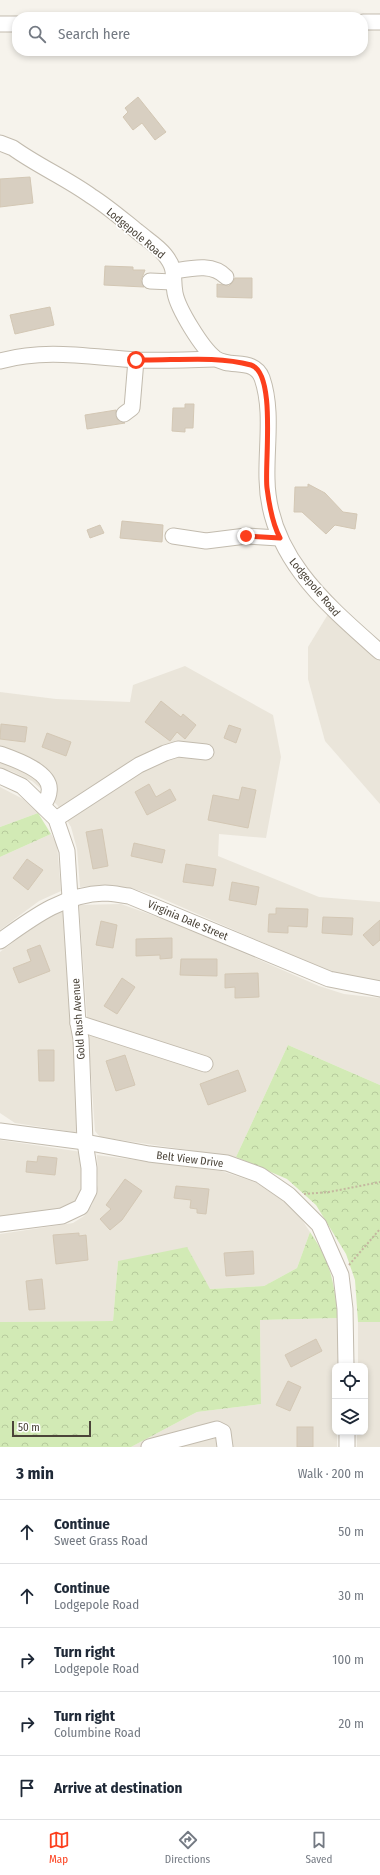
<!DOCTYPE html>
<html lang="en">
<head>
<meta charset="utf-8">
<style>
	body { margin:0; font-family:"Fira Sans Condensed",sans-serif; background:#f2f2f3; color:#1f2937 }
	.controls { position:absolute; right:12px; bottom:12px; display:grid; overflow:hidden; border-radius:8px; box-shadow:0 2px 6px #0003 }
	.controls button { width:36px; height:36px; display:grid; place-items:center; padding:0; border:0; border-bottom:1px solid #e0e1e3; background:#fff; color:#1f2937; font:20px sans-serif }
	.scale { position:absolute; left:12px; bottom:10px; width:79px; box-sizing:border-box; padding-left:4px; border:2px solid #4b4439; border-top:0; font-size:11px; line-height:14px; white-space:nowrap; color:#4b4439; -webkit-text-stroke:3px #fff; paint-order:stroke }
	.stop { position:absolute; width:12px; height:12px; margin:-9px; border:3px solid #fc3f1d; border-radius:50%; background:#fff }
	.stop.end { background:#fc3f1d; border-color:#fff; box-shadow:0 1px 4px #0008 }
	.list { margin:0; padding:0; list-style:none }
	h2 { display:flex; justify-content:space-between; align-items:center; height:52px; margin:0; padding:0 16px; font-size:17px }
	h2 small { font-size:13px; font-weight:400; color:#747a83 }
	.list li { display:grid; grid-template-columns:26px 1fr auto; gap:12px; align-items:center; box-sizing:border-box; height:64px; padding:0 16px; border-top:1px solid #e0e1e3 }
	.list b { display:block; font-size:15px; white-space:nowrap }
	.list p { margin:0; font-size:13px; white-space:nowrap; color:#747a83 }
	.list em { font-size:13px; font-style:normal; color:#747a83 }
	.icon { flex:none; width:22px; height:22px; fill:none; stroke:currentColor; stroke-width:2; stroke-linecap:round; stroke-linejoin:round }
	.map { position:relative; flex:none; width:380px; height:1447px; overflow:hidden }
	.search { position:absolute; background:#fff; box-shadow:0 2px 6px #0003; left:12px; right:12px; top:12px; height:44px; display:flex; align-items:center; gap:10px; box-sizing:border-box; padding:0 14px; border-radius:16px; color:#747a83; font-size:15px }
	.sheet { height:372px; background:#fff }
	nav { display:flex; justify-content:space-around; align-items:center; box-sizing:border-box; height:56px; border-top:1px solid #e0e1e3; background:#fff; font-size:11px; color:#747a83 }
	nav a { display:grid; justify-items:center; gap:2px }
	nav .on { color:#fc3f1d }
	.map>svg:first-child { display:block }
	.residential { fill:#eae5da }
	.forest { fill:url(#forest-crowns) }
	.building { fill:#d8cfc1; stroke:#d3c7b4 }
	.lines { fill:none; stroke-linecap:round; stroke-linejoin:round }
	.minor-casing { stroke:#c2bbae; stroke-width:17 }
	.path { stroke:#c4b79f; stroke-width:2; stroke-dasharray:2 2; stroke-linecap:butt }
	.minor { stroke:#fff; stroke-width:15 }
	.route { stroke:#fc3f1d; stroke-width:5 }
	.labels { text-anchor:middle; stroke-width:3.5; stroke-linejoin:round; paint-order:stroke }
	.street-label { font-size:11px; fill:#4b4439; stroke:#fff }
</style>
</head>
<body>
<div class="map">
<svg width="380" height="1447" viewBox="0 0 380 1447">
	<defs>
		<pattern id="forest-crowns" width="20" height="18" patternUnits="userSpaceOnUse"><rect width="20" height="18" fill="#d2eab5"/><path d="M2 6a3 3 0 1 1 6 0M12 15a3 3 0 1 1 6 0" fill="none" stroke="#b6ca9c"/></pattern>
	</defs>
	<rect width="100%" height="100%" fill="#f6f3ec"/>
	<g class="residential">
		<path d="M330,611l50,45v148l-55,-63 -17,-62v-32z"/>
		<path d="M185,666l88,49 8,42 -15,81 -47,-4 -1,22 101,41 61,5v79l-28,-3 -19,-5 -179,-78 -20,-6 -24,-4 -30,2 -3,-38 -6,-22 -13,-21 -12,-13 -14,-12 -21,-10 -11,-3v-76l56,7 74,3 3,-17z"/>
		<path d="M0,787l23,12 15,14 -38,14z"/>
		<path d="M51,834l6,10 4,47 -22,10 -39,29v-73z"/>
		<path d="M121,904l56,20 142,62 25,8 36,4v87l-92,-40 -52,112 -136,-20 -5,-6 -16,-226z"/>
		<path d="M63,909l3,29 13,195 -64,-10 -15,-10v-161l36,-27z"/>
		<path d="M0,1140l82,12 2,38 -9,16 -75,13z"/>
		<path d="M97,1155l124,16 34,11 40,27 15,23 -13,36 -33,18 -54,3 -92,-28 -5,60 -113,1v-88l73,-11 11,-7 8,-11 6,-20z"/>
		<path d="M338,1318v48h-3v66h2v15h-206l66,-35 64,-8 -1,-84z"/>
		<path d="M358,1322h22v125h-23v-15h8v-66h-7z"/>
	</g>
	<g class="forest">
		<path d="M38,813l13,21 -51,23v-30z"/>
		<path d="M288,1045l92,40v237h-22l-3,-42 -9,-26 -30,-49 -29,-26 -51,-22z"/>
		<path d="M310,1232c21,30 24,50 28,86l-78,2 1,84 -64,8 -66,35h-131v-125l113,-1 5,-60 69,-14 23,42 54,-3 33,-18z"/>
	</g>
	<g class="building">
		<path d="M138,97l28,35 -11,8 -13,-17 -9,7 -10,-13 5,-5 -3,-4z"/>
		<path d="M30,177l3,26 -33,4v-28z"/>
		<path d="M105,266l28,1v3h12l-4,10 3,7 -40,-2z"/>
		<path d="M235,278h17v20l-35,-1v-13l12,2 4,-4z"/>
		<path d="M50,307l4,18 -39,9 -5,-19z"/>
		<path d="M185,404h9l-1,24h-8v4l-13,-1 1,-23h12z"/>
		<path d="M116,410l1,9 8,4 -38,6 -2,-14z"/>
		<path d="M308,484l17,9 18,19 14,2 -2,15 -20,-4 -9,9 -24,-22h-8l1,-25h13z"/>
		<path d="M122,521l41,4 -1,17 -42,-4z"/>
		<path d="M100,525l4,8 -14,5 -3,-8z"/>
		<path d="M161,701l20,16 2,-3 13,11 -11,14 -8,-7 -7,9 -25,-19z"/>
		<path d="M1,724l26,3 -2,15 -25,-3z"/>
		<path d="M229,725l12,4 -5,14 -12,-5z"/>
		<path d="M47,733l24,9 -5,14 -24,-9z"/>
		<path d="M149,784l7,13 14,-8 6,11 -29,15 -12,-23z"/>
		<path d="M242,787l14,3 -8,38 -40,-8 5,-25 26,5z"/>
		<path d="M102,829l6,37 -15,3 -7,-37z"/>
		<path d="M134,843l31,7 -3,13 -31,-7z"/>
		<path d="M27,859l16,11 -15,20 -15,-12z"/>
		<path d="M186,864l30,5 -3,17 -30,-4z"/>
		<path d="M232,882l27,5 -3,18 -27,-5z"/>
		<path d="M276,908l32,1 -1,18 -19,-1v7l-20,-1 1,-18h7z"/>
		<path d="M323,917l30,1 -1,17 -30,-2z"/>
		<path d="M380,920v20l-7,6 -10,-11z"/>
		<path d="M101,921l16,4 -4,23 -17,-3z"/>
		<path d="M172,938v20l-12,1v-4l-24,1v-17z"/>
		<path d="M40,945l10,26 -31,12 -6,-15 18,-7 -4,-11z"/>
		<path d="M181,959h36v17l-37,-1z"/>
		<path d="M258,973l1,24 -24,1v-11l-10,1v-14z"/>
		<path d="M122,978l13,9 -18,27 -13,-8z"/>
		<path d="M38,1050h16v31h-15z"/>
		<path d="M125,1055l10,30 -19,6 -10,-30z"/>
		<path d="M238,1070l8,21 -38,14 -8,-21z"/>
		<path d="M38,1156l19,2 -2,17 -29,-3 1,-11 10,1z"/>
		<path d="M125,1179l17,12 -20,29 -12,10 -10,-11 11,-10 -5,-4z"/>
		<path d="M176,1186l33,3 -3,25 -9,-1v-4l-7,-1 1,-8 -17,-2z"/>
		<path d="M79,1233v3l7,-1 2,25 -32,4 -3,-29z"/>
		<path d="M253,1251l1,23 -28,2 -2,-23z"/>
		<path d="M42,1279l3,30 -16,1 -3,-29z"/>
		<path d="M316,1339l6,12 -31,16 -6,-12z"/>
		<path d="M288,1381l13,6 -11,24 -14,-6z"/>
		<rect x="297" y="1427" width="16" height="20"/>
	</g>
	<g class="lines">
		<defs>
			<g id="minor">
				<path d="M363,22h17"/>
				<path d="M0,24h17"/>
				<path d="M0,143l13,5c25,18 53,30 78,48 16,10 31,23 46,35 8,7 21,15 28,24 12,15 7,21 10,38 3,16 27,55 40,65 15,11 39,-1 47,20 11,32 4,68 5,101 1,77 60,126 113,173"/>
				<path d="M174,271c18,-3 39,-8 52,6"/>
				<path d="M150,281l23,1"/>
				<path d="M0,361c45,-13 90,-4 136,-1 27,1 53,0 79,-1"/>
				<path d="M124,414l8,-6 4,-48"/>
				<path d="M173,536l33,5 40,-5 33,2"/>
				<path d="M0,754c14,5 53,18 49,38 0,5 -4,10 -6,14"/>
				<path d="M0,776l22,10 34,33 11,32 11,172 3,16 4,103 4,26v23l-8,16 -19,9 -62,8"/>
				<path d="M56,819l83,-54 26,-12 13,-4 28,3"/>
				<path d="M0,941c32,-23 63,-47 105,-48 8,0 16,2 24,3l200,83 51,10"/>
				<path d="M78,1023l127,41"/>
				<path d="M0,1131l85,11 64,12 78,9 33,12 29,20 30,30 22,50 4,34 1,57"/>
				<path d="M347,1432v15"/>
				<path d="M149,1447l68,-18 6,3 2,15"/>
			</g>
		</defs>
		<use href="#minor" class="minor-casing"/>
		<g class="path">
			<path d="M304,1194l25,-2 51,-10"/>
			<path d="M349,1265l31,-36"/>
		</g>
		<use href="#minor" class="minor"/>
	</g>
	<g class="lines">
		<path class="route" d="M136,360c37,1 79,-5 115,5 26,8 13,101 16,123 2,16 5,35 13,50l-34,-2"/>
	</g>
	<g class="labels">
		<g class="street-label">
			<text transform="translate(136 233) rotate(40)" y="4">Lodgepole Road</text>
			<text transform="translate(315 587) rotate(50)" y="4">Lodgepole Road</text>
			<text transform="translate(188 920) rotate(23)" y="4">Virginia Dale Street</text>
			<text transform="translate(78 1019) rotate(-94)" y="4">Gold Rush Avenue</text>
			<text transform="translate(190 1159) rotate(7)" y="4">Belt View Drive</text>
		</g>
	</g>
</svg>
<div class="controls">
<button><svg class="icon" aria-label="locate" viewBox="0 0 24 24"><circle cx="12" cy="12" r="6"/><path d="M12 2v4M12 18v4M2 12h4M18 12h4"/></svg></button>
<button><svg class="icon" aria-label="layers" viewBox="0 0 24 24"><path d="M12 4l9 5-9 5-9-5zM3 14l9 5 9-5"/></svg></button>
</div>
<div class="scale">50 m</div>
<div class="stop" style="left:136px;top:360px"></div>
<div class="stop end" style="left:246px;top:536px"></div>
<div class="search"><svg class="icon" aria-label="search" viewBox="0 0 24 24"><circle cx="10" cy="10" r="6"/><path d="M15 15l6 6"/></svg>Search here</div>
</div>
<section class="sheet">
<h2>3 min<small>Walk · 200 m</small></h2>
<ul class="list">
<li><svg class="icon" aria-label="ahead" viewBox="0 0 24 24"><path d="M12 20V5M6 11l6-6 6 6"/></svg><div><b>Continue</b><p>Sweet Grass Road</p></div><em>50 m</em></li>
<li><svg class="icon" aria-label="ahead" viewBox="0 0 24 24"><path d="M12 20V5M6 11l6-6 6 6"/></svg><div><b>Continue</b><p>Lodgepole Road</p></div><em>30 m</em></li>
<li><svg class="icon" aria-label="right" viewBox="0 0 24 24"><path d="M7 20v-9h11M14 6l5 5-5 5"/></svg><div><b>Turn right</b><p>Lodgepole Road</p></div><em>100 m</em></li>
<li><svg class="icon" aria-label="right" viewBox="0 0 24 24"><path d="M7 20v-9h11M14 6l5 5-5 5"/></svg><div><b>Turn right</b><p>Columbine Road</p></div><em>20 m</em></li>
<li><svg class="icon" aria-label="arrive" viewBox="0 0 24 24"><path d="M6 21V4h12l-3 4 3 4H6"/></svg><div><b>Arrive at destination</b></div></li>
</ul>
</section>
<nav>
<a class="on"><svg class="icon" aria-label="map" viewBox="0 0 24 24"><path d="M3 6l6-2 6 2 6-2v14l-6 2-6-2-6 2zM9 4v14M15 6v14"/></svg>Map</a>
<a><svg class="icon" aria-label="directions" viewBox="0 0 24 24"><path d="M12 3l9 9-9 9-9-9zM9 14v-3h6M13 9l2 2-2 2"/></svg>Directions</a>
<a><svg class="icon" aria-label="saved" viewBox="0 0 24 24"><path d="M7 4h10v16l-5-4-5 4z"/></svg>Saved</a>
</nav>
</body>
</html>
